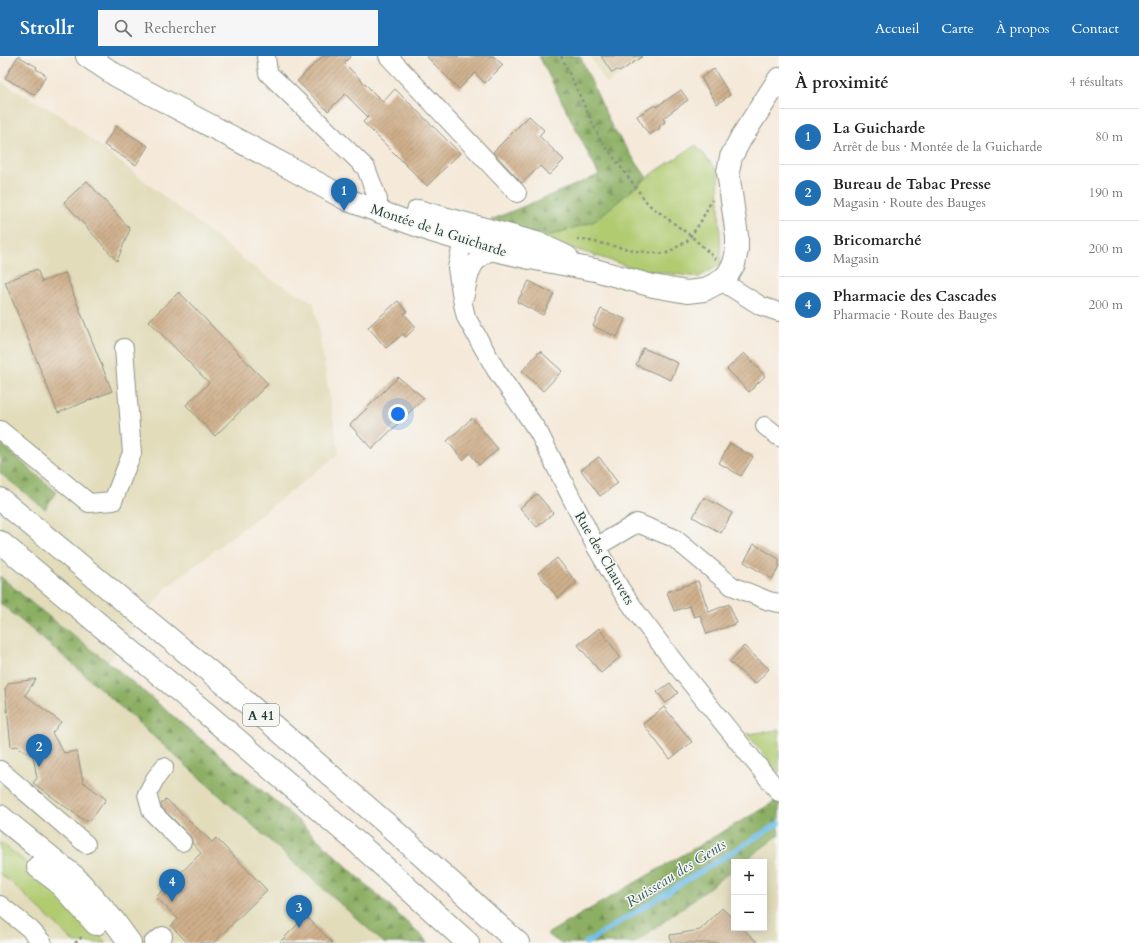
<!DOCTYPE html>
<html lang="fr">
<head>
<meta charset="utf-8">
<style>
	body { margin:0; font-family:Cardo,serif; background:#f6f6f6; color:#222 }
	.controls { position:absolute; right:12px; bottom:12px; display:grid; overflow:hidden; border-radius:0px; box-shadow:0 2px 10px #0003 }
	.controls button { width:36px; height:36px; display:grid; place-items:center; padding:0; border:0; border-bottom:1px solid #e0e0e0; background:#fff; color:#222; font:20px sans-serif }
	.you { position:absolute; left:398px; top:358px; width:14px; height:14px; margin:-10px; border:3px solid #fff; border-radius:50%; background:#1a73e8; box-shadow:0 0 0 6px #1a73e833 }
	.badge { display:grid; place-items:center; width:26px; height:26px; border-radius:50%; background:#1f6fb2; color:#fff; font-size:13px; font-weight:700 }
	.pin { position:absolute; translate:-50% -33px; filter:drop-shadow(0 1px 2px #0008) }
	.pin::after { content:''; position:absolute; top:21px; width:14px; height:12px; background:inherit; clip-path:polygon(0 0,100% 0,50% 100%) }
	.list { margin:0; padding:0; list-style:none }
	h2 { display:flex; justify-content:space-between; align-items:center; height:52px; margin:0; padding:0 16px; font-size:17px }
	h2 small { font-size:13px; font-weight:400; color:#767676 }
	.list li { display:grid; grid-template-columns:26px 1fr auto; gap:12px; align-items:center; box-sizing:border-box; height:56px; padding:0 16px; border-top:1px solid #e0e0e0 }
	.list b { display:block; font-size:15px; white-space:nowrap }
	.list p { margin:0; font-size:13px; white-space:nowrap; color:#767676 }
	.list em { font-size:13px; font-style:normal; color:#767676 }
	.icon { flex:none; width:22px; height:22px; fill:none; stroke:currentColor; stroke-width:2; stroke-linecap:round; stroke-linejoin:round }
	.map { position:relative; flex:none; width:779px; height:887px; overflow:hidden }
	header { display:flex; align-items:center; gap:24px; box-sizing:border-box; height:56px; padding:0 20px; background:#1f6fb2; color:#fff }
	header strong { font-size:19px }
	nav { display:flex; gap:22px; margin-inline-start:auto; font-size:14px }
	.search { width:280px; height:36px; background:#f6f6f6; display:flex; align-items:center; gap:10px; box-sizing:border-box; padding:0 14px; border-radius:0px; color:#767676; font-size:15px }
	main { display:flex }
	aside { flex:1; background:#fff }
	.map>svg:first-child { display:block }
	.built { fill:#e2dcba }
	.grass { fill:#b1cb71; stroke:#688452 }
	.forest { fill:url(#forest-firs); stroke:#56764c }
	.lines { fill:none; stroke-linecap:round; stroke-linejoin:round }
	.stream { stroke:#71beeb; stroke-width:5.5 }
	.building { fill:url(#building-hatch) }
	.minor-casing { stroke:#8a9386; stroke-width:20 }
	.major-casing { stroke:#8a9386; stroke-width:24 }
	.highway-casing { stroke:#8a9386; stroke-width:24 }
	.path { stroke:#8a9386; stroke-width:2.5; stroke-dasharray:3 3; stroke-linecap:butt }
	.minor { stroke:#fff; stroke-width:18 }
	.major { stroke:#fff; stroke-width:22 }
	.highway { stroke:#fff; stroke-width:22 }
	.labels { text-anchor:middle; stroke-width:3; stroke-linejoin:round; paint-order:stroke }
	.shield { fill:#f6f6f2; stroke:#60746d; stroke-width:1 }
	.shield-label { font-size:13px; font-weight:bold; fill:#1f3d34 }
	.street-label { font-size:14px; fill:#1f3d34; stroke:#f6f6f2 }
	.water-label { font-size:15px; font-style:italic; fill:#345d62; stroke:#f6f6f2 }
</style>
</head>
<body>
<header>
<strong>Strollr</strong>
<div class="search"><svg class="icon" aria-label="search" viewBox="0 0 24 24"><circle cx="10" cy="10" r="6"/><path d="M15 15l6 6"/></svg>Rechercher</div>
<nav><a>Accueil</a><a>Carte</a><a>À propos</a><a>Contact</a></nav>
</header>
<main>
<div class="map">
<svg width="779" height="887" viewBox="0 0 779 887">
	<defs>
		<pattern id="forest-firs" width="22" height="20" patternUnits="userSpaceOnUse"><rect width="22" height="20" fill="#8caf63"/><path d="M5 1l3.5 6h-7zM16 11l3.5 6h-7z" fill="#729052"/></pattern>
		<pattern id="building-hatch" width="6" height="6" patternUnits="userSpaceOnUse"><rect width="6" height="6" fill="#cfaf8b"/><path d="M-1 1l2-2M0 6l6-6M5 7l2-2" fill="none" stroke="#a79072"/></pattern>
	</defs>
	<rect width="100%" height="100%" fill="#f6f6f2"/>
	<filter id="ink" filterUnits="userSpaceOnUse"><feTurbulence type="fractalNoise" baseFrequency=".025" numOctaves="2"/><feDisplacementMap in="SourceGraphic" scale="8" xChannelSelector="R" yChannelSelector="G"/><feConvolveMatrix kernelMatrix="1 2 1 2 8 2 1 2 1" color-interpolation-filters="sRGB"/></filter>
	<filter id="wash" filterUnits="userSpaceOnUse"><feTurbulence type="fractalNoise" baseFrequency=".012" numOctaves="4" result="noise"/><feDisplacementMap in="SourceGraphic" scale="16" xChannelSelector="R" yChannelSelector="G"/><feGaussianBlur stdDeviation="0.9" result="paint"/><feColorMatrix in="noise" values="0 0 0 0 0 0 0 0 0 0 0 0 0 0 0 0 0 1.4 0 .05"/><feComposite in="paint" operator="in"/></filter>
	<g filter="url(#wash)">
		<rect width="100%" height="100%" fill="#f5e9d9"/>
		<g class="built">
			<path d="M590,0h58l-42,28z"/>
			<path d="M0,25l63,36 202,159 49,26 25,152 -172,133 -64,82 308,274h-411z"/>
			<path d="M779,779v108h-144l99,-74v59h30v-66h-21z"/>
		</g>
		<g class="grass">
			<path d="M696,89l22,26 3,93 -22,13 -60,-7 -98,-32 52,-16 39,-35z"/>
			<path d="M779,674v43l-32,-39z"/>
			<path d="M0,786l51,40 31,32 24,29h-31l-64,-61 -11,-8z"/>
		</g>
		<g class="forest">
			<path d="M539,0h41l32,71 35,51 -54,44 -52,16 -50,-18 108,-45z"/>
			<path d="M0,387l56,49 -11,17 -45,-36z"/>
			<path d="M0,520l34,29 84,65 176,147 135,126h-45l-309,-277 -75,-63z"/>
			<path d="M779,743v36l-36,27h-9v7l-99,74h-75l-13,-9z"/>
		</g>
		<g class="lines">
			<path class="stream" d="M586,887l193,-120"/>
		</g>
		<g id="blocks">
			<g class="building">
				<path d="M18,0l19,11 -1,2 10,6 -11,20 -30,-17z"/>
				<path d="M323,0h28l-7,7 39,39 12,-13 65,64 -33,33 -64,-64 5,-5 -23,-23 -17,17 -31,-30z"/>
				<path d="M426,0h67l10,9 -18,18 -10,-10 -16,16z"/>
				<path d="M601,0h42l-22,15 -4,-1 -5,3z"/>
				<path d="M714,13l16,26 -13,9 -16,-26z"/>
				<path d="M681,34l7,10 -25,18 2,4 -6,4 1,2 -11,7 -12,-19 18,-11 1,2z"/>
				<path d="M529,60l15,14 -5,6 25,24 -15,15 -9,-9 -18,17 -29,-31z"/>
				<path d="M116,70l32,20 -12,19 -32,-20z"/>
				<path d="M87,125l43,48 -13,32 -53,-59z"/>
				<path d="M37,213l5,13 23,-9 47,118 -54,22 -53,-131z"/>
				<path d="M529,225l25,13 -11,21 -26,-13z"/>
				<path d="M179,236l89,92 -53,52 -29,-31 23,-22 -60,-62z"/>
				<path d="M398,245l9,11 -3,2 12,13 -10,10 -3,-3 -17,14 -18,-21z"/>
				<path d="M601,253l24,10 -8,18 -24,-11z"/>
				<path d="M643,292l35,15 -7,17 -35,-15z"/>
				<path d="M540,295l22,20 -19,20 -21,-20z"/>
				<path d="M744,297l21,23 -16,16 -22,-23z"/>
				<path d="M398,321l26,21 -52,51 -22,-24z"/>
				<path d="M472,362l26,31 -19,16 -9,-12 -7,7 -16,-19z"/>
				<path d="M730,387l23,14 -12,19 -22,-13z"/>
				<path d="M599,401l19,26 -18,13 -19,-26z"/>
				<path d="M537,438l16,19 -16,14 -17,-19z"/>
				<path d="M704,441l28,16 -11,20 -28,-16z"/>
				<path d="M754,488l25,15v8l-7,12 -28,-17z"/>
				<path d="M557,502l20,25 -19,15 -20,-25z"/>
				<path d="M698,525l11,31 20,-8 8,19 -30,11 -7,-19 -6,2 -4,-11 -16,5 -7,-19z"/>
				<path d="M599,572l21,29 -19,16 -23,-28z"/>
				<path d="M744,590l25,23 -14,15 -25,-22z"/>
				<path d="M36,623l-11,16 36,27 -9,11 12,20 13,-2 6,31 23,17 -15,21 -6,1 -52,-38 4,-5 -4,-22 -16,-10 -6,1 -6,-58 4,-6z"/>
				<path d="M670,627l8,10 -12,10 -9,-11z"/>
				<path d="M664,651l28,35 -22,17 -27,-35z"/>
				<path d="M166,743l46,43 4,-4 51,52 -54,53h-25l-17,-17 7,-7 -22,-22 45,-44 -9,-10v-4l-3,-4 -28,-28v-3z"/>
				<path d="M722,852l12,12v8h8l16,15h-87l-1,-8 30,-5z"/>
				<path d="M306,860l27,27h-54z"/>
			</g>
		</g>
	</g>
	<g filter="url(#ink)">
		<use href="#blocks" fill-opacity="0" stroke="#8a9386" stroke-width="1"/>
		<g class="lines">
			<defs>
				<g id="minor">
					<path d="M266,0l2,17 98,95 12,32"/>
					<path d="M388,0l129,137"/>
					<path d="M474,179l-11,5 -6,28 6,36 3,13 30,53 43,63 57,114 25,43 16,23 41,54 101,125"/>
					<path d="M721,225l40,25 18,6"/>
					<path d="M465,239c4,-21 6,-38 30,-45"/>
					<path d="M765,370l14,11"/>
					<path d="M0,374l89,73 24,-2 19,-48 -8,-105"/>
					<path d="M596,491l41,-24 37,15 58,48 37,15 10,2"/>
					<path d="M164,711l-9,12 -8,15 5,18 30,30"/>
					<path d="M0,714l86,74"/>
					<path d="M0,849l30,24 13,14"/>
					<path d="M153,887l10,-7"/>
				</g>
				<g id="major">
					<path d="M87,0l30,20 173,92 58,32 84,31 63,19 35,8 65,12 58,16 34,6 17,-2 17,-9 7,-7 6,-10 3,-14v-14l-9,-64 3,-15 10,-19 38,-59"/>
					<path d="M418,155l119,32 30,14"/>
					<path d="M0,760l75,61 39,44 16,22"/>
					<path d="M38,811l20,15 38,42"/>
				</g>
				<g id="highway">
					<path d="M0,443l232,191 156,135 130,118"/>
					<path d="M0,486l207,172 153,131 108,98"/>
				</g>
			</defs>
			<use href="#minor" class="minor-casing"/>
			<use href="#major" class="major-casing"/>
			<use href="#highway" class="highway-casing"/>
			<g class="path">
				<path d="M561,0l39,83 48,65 43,32 25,23"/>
				<path d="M577,184h8l52,11 28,3 22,-13 13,-18 12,-23"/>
				<path d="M75,887l7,-6"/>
			</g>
			<use href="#minor" class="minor"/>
			<use href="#major" class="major"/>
			<use href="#highway" class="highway"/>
		</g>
	</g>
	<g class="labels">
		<rect class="shield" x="243" y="648" width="36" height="22" rx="3"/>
		<g class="shield-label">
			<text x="261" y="664">A 41</text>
		</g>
		<g class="street-label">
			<text transform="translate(439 174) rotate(18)" y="5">Montée de la Guicharde</text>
			<text transform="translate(605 502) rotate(60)" y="5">Rue des Chauvets</text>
		</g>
		<g class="water-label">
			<text transform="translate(676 817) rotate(-32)" y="5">Ruisseau des Gents</text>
		</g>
	</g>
</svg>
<div class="controls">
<button>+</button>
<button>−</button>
</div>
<div class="you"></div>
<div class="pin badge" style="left:344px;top:155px">1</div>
<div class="pin badge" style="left:39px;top:711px">2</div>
<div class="pin badge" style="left:299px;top:872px">3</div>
<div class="pin badge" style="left:172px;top:846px">4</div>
</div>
<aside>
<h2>À proximité<small>4 résultats</small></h2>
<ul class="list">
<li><span class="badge">1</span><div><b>La Guicharde</b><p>Arrêt de bus · Montée de la Guicharde</p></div><em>80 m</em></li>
<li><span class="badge">2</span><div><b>Bureau de Tabac Presse</b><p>Magasin · Route des Bauges</p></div><em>190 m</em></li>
<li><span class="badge">3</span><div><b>Bricomarché</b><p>Magasin</p></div><em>200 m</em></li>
<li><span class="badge">4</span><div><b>Pharmacie des Cascades</b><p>Pharmacie · Route des Bauges</p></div><em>200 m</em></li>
</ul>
</aside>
</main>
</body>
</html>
